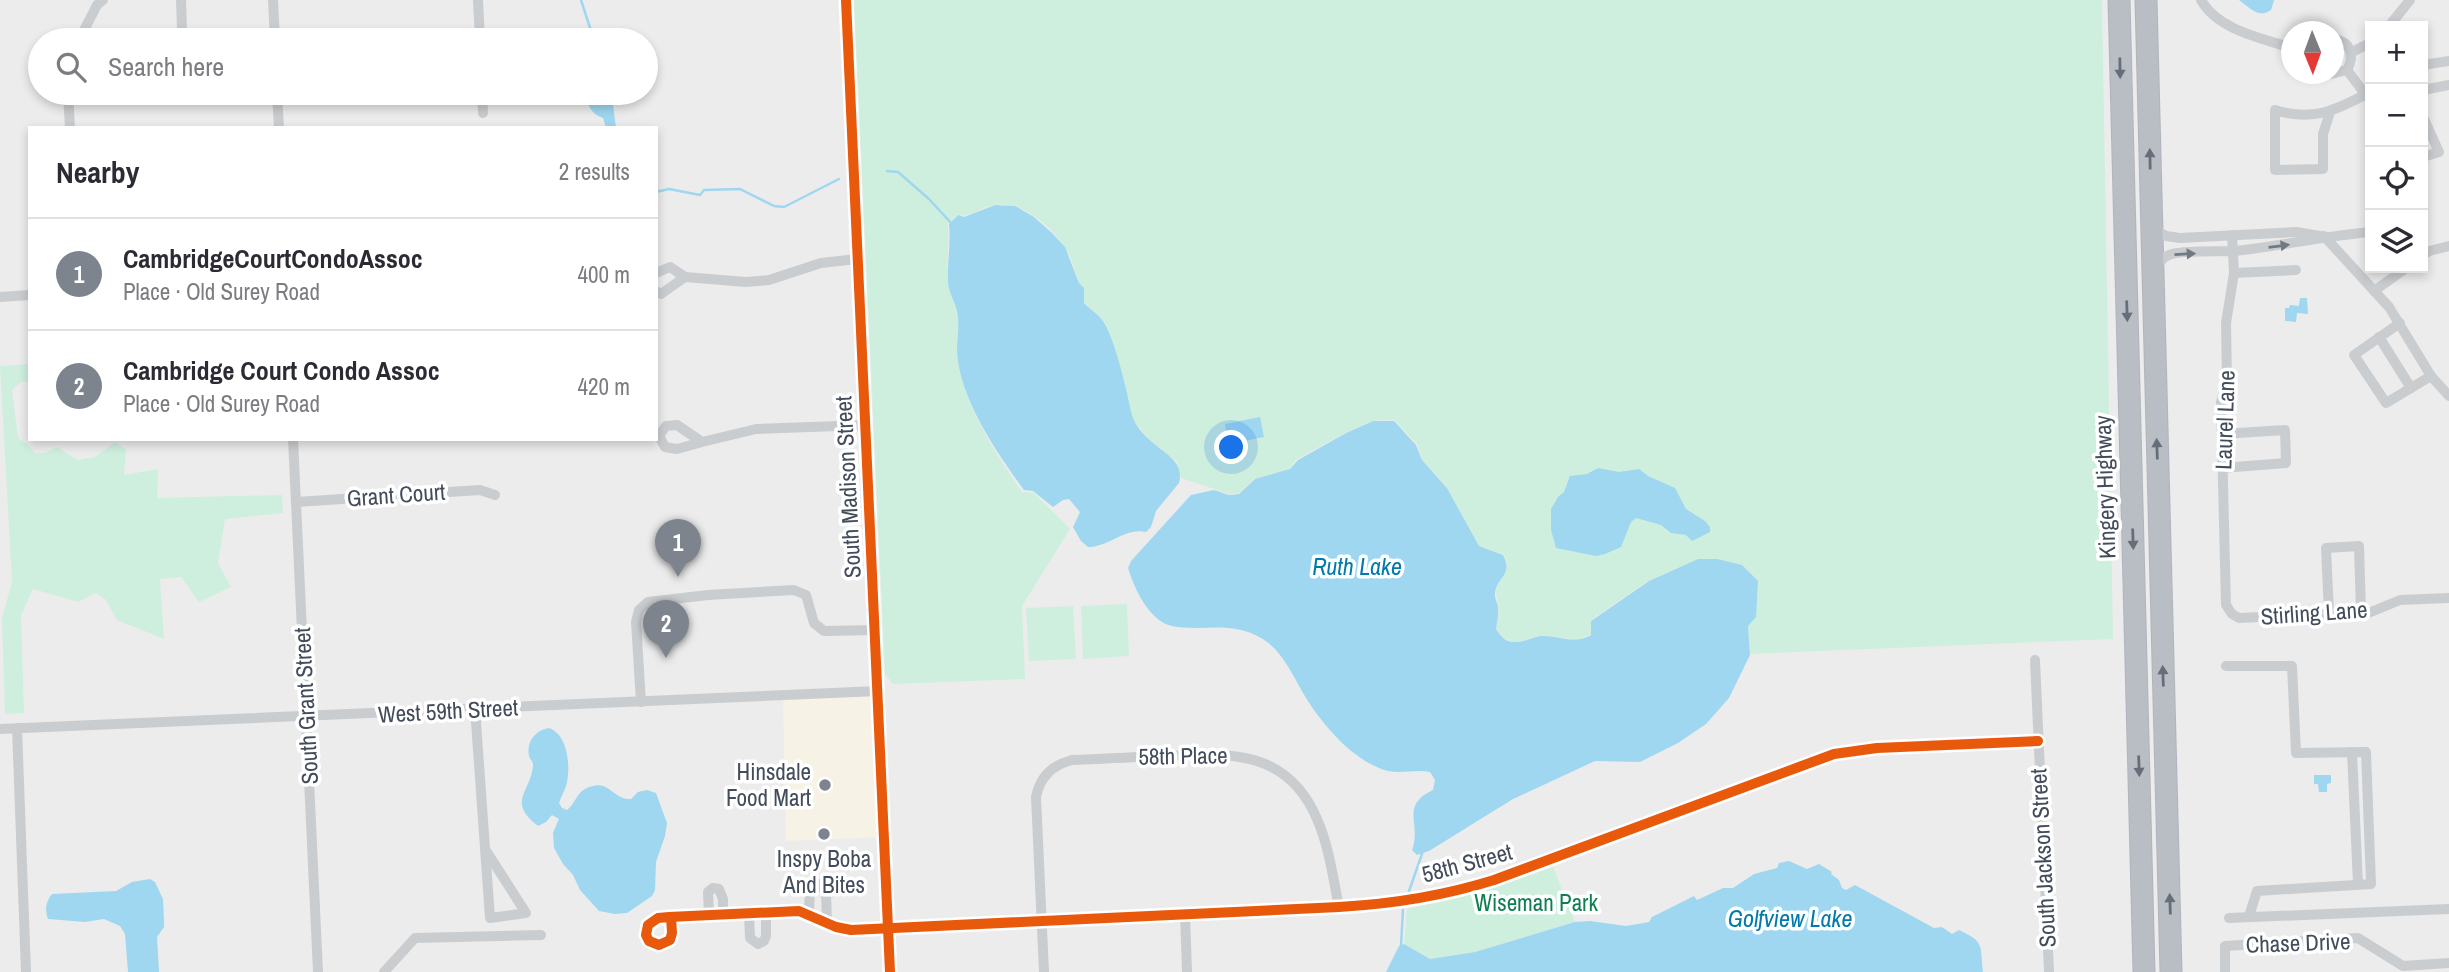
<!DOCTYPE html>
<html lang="en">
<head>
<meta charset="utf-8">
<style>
	body { margin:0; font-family:"Archivo Narrow",sans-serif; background:#f2f2f3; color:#2b2b33 }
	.controls { position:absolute; right:21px; top:21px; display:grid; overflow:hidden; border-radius:0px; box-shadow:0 4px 10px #0003 }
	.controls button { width:63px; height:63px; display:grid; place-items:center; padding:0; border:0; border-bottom:2px solid #e1e1e2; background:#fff; color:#2b2b33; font:35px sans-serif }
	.compass { position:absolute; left:2281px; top:21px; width:63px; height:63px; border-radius:50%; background:#fff; box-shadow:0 4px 10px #0003; rotate:179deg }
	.you { position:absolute; left:1232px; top:448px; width:24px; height:24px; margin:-18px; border:5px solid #fff; border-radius:50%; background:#1a73e8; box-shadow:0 0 0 10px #1a73e833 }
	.badge { display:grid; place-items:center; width:46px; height:46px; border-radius:50%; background:#7e848d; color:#fff; font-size:23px; font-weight:700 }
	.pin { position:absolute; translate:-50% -58px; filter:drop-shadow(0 2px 4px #0008) }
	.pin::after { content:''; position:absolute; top:37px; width:24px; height:21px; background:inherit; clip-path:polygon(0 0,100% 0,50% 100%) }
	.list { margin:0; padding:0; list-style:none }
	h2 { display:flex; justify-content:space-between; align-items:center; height:91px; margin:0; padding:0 28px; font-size:30px }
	h2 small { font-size:23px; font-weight:400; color:#7c7c81 }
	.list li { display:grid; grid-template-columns:46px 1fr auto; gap:21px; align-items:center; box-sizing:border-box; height:112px; padding:0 28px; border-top:2px solid #e1e1e2 }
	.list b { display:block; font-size:26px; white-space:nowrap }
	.list p { margin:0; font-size:23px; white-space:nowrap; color:#7c7c81 }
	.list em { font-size:23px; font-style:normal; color:#7c7c81 }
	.icon { flex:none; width:38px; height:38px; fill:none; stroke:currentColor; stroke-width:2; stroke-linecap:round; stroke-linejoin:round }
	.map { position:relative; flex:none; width:2449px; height:972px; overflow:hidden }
	.search { position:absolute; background:#fff; box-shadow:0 4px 10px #0003; left:28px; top:28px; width:630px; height:77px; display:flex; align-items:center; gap:18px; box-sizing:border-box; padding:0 24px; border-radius:38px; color:#7c7c81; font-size:26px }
	.panel { position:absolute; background:#fff; box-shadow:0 4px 10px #0003; left:28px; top:126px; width:630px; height:315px; border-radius:0px }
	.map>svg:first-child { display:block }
	.commercial { fill:#f6f2e6 }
	.green { fill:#ceefde }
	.water { fill:#9fd7f0 }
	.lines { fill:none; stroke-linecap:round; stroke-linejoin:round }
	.stream { stroke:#9fd7f0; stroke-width:2.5 }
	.motorway-casing { stroke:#b0b5bd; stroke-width:23 }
	.minor { stroke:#cacdd0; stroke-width:10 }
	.tertiary { stroke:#cacdd0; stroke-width:14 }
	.motorway { stroke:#b9bec5; stroke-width:21 }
	.cycleway-casing { stroke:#fff; stroke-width:15 }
	.cycleway { stroke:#e8590c; stroke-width:10 }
	.oneway { fill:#666e7a }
	.oneway2 { fill:#727983 }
	.poi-dot { fill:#7e848d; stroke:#fff; stroke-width:2.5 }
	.labels { text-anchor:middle; stroke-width:7; stroke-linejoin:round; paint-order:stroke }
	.street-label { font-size:23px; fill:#434c5a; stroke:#fff }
	.poi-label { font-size:23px; fill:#434c5a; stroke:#fff; text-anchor:end }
	.park-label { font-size:23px; fill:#0f7f52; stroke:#fff }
	.water-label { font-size:24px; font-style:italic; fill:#0279ad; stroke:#fff }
</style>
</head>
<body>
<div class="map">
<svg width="2449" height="972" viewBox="0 0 2449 972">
	<rect width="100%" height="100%" fill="#edecec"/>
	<path class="commercial" d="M870,691l16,146 -100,4 -3,-146z"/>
	<g class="green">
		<path d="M854,0h1248l11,639 -363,15 -2,-29 -50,-66 -50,22 -57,39v14c-18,11 -32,0 -50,2 -9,0 -18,7 -27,6 -9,-1 -13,-7 -18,-13 1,-6 2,-12 3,-18 0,-8 -5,-16 -2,-24 5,-13 14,-16 7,-32l-25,-9 -32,-59 -25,-27 -5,-16 -23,-24 -22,1 -27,12 -48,26 -8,10 -10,5 -25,5 -15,14 -10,1 -48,-16 -4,-16 -28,-23 -15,-17 -29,-99 -21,-21v-14l-5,-5c-4,-12 -7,-25 -14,-35 -14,-22 -44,-48 -72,-43 -12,2 -23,13 -36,10l-9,9c2,20 -2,38 0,58 1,11 7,21 9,31 4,18 -2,36 2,54 10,46 37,87 63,125l12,1 36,36 -48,77 3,73 -132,5 -8,-10z"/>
		<path d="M30,364v18h-9l-9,8 6,48 9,6 8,9h10l12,-6 21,13 17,-3 20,-15 11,8 -2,25 34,-6 -1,29 125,-3 1,18 -58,6 -7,44 13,24 -32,15 -18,-25 -21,2 4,60 -47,-19 -11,-20 -10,-7 -18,9 -45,-13 -12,26 3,98 -19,1 -3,-96 10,-36 -12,-216z"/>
		<path d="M1127,604l2,52 -46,3 -2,-53z"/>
		<path d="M1073,606l3,53 -47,2 -3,-53z"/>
		<path d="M1553,867l22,55 -100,30 -45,7 -26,-15 3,-35 71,-16z"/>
	</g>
	<g class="water">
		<path d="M2239,0h35l-3,10c-12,9 -21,-2 -32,-10z"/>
		<path d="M586,93h19l8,12 3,23h-10l-3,-10c-11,-3 -17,-14 -17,-25z"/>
		<path d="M995,205l20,1 19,11 18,16 13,14 14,36 5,5v15c7,7 18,14 22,23 9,19 15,42 20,63 6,24 4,34 25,52 13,12 34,21 28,42l-23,28 -5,16 -5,5c-21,-5 -37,15 -58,15l-7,-6 -8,-14 7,-15 -11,-13 -6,1 -10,7 -20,-16 -9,-1c-27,-37 -65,-92 -67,-139 0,-11 2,-21 1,-32 0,-13 -9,-24 -10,-36 -1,-21 3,-39 1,-59l9,-9 6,2z"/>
		<path d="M2300,298h7l1,16 -11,-1 -1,9 -11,-1v-13h4l1,-3 9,1z"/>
		<path d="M1260,417l4,20 -36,7 -3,-20z"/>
		<path d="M1373,421h21l22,24 6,15 25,28 32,58 24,9c11,21 -8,22 -8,41 1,6 2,5 3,11 1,7 -1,15 -2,22 4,6 9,13 17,13 10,1 19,-5 28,-6 18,-1 33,9 50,-1v-14l58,-40 49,-22h19l25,6 16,16 -2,36 -8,9 2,29 -21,43 -23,26 -28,19 -38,19 -45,-1 -82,38 -84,52 -12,4 -5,-5c10,-26 -13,-44 21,-60l2,-10 -5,-8c-14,-3 -28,2 -42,-1 -35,-9 -68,-49 -85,-78 -11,-19 -22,-44 -42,-55 -31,-18 -58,-6 -89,-12 -23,-5 -38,-38 -44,-58l3,-7 60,-66 23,-5 15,5 10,-1 16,-15 35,-10 8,-9 48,-27z"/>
		<path d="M1598,468l21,4 20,-3 9,7 27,12 11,21 19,12 5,6v5l-18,9 -6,-6 -15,-2 -10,-8 -25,-7 -5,4 -10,25 -16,7 -9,2 -40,-8 -5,-18v-21l7,-12 6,-5 6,-16 17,-2z"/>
		<path d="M549,728c20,7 22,41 17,58 -2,6 -5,11 -7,17l3,5 5,2c8,-6 9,-16 18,-21 24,-13 27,11 46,10l7,-7 9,-2 9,3 11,30 -2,13 -9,26 -1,28 -3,6 -25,17 -12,1 -16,-3 -19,-21 -7,-15 -10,-11 -9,-16 -1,-15 6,-14 -7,-4 -6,7 -8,4c-32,-24 -7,-35 -5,-60 0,-6 -2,-4 -4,-10 -3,-15 7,-26 20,-28z"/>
		<path d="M2314,775h17v8l-4,1v8h-8l-1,-8h-4z"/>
		<path d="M1789,861l18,8 12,-5 13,8 -1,2 8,6 3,8 4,2 9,-5 79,43 8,-1 10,7 7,-4c26,12 21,15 24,42h-597l13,-26 5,-2 26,15 45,-7 100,-30 15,-1 36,5 23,-4 3,-5 42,-21 3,4 26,-12h10l21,-14 23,-6 2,-5z"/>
		<path d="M150,879l5,3 8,17 1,22v6l-7,10 2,35h-31l-3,-38 -5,-8 -16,-7 -19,3 -37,-3c-3,-9 -3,-16 4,-25l64,-3 16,-9z"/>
	</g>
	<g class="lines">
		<g class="stream">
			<path d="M581,0l13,40"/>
			<path d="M887,171l11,1 31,27 23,25"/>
			<path d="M656,192l13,-3 31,6 4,-5 36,-1 34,17 10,1 55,-28"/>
			<path d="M1408,894l15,-43"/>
			<path d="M1401,945l2,-35"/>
		</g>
		<defs>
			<g id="motorway">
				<path d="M2119,0l25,972"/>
				<path d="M2146,0l25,972"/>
			</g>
		</defs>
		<use href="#motorway" class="motorway-casing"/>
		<g class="minor">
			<path d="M181,0l1,30"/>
			<path d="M273,0l2,40"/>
			<path d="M478,0l2,40"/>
			<path d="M2201,0c17,30 60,38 91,48"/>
			<path d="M2389,26l21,-26"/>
			<path d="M79,40l18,-35 6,-5"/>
			<path d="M2352,52l18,-9"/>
			<path d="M2423,65l26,-4"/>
			<path d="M2347,70l21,28"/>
			<path d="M2331,74l16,-4c8,-15 4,-28 -13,-31"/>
			<path d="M2423,90l26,-5"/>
			<path d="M68,93l2,35"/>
			<path d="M277,93l2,35"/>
			<path d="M482,93l1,20"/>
			<path d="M2330,112l-7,22v35l-48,1v-60c38,12 62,0 95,-18"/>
			<path d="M2423,117l16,35 -16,5"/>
			<path d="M2151,228l15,8 14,2 116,-6 24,4"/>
			<path d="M2232,235l2,38 -8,50 1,60 -6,19 5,203 6,9 7,4 132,-6 29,-12 49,-2"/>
			<path d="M2324,236l65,71 42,69 18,20"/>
			<path d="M2423,255l6,-4 20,-5"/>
			<path d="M2155,271c3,-7 7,-14 14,-16 11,-5 52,-3 66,-4 46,-5 90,-15 135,-19"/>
			<path d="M656,273l14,-6 15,10 61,5 23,-2 52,-17 36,-4"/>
			<path d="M2234,273l62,-3"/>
			<path d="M656,291l5,3 24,-17"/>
			<path d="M2374,291l32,-23"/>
			<path d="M0,297l30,-2"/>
			<path d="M2400,323l-46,32 32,48 45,-27"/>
			<path d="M2379,337l32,51"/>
			<path d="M2222,434l63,-4 1,33 -64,5"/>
			<path d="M293,439l25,533"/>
			<path d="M702,442l-25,7 -12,-2 -6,-11 7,-10 11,-1 25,17 54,-13 110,-4"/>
			<path d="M296,502l184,-12 15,5"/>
			<path d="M2329,613l-3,-65 33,-2 2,66"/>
			<path d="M2035,660l14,312"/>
			<path d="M2226,666h66l4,87 70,-1 5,132 -114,7 -8,25"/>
			<path d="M641,702l-5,-80 3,-12 9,-8 60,-7 86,-5 12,5 8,28 10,8 52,-1"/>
			<path d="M475,709l1,13 14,196 36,-5 -41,-64"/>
			<path d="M17,728l9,244"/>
			<path d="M0,729l878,-38"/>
			<path d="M2352,752l6,132"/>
			<path d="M749,914l1,24 8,6 6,-3 2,-5v-23"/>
			<path d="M809,914l1,-28 6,-3 5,1 5,10 1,29"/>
			<path d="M1185,914l2,58"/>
			<path d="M709,915l-1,-23 5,-4 6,1 4,10v16"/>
			<path d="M671,917l1,16 -2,7 -11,5 -10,-4 -3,-6 2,-10 10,-7 11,-1 130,-6 37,16 15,3 488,-23c53,-3 104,-11 155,-27l340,-126 43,-6 161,-7"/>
			<path d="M2229,918l220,-9"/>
			<path d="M384,972l31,-34 126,-3"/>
			<path d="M1044,972l-8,-175c4,-20 16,-32 36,-37 30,-1 61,-3 91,-4 64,-3 124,-8 154,63 12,27 16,59 22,88"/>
			<path d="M2225,972v-26l133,-8 45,28 46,-3"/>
		</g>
		<path class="tertiary" d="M846,0l44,972"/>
		<use href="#motorway" class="motorway"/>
		<defs>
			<g id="cycleway">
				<path d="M846,0l44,972"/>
				<path d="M671,917l1,16 -2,7 -11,5 -10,-4 -3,-6 2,-10 10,-7 11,-1 130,-6 37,16 15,3 488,-23c53,-3 104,-11 155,-27l340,-126 43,-6 161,-7"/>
			</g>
		</defs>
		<use href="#cycleway" class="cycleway-casing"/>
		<use href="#cycleway" class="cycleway"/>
	</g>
	<defs><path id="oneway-solid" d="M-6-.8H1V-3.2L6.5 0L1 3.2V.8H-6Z" transform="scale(1.75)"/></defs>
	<g class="oneway">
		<use href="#oneway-solid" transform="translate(2120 68) rotate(89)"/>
		<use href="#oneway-solid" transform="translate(2150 159) rotate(-91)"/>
		<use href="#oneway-solid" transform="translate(2127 311) rotate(88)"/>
		<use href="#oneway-solid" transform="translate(2157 449) rotate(-92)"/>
		<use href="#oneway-solid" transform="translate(2133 539) rotate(88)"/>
		<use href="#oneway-solid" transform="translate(2163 676) rotate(-92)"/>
		<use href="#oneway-solid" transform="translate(2139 766) rotate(88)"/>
		<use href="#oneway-solid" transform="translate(2170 904) rotate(-92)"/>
	</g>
	<g class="oneway2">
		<use href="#oneway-solid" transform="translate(2279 246) rotate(-7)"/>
		<use href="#oneway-solid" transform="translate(2185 254) rotate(-3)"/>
	</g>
	<g class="poi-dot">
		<circle cx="825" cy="785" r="7"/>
		<circle cx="824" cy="834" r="7"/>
	</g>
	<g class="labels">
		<g class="street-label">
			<text transform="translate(2225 420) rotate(-88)" y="8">Laurel Lane</text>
			<text transform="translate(848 487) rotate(-93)" y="8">South Madison Street</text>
			<text transform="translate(2105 487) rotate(-92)" y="8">Kingery Highway</text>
			<text transform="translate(396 495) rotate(-4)" y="8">Grant Court</text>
			<text transform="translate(2314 613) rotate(-4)" y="8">Stirling Lane</text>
			<text transform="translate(306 706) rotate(-93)" y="8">South Grant Street</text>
			<text transform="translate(448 711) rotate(-3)" y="8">West 59th Street</text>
			<text transform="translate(1183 756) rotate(-1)" y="8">58th Place</text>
			<text transform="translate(2043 858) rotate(-93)" y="8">South Jackson Street</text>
			<text transform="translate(1467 863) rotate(-15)" y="8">58th Street</text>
			<text transform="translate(2298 943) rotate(-2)" y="8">Chase Drive</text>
		</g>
		<g class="poi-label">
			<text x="811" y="780">Hinsdale<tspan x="811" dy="26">Food Mart</tspan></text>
			<text x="824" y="867" text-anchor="middle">Inspy Boba<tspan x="824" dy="26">And Bites</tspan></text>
		</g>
		<g class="park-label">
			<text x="1536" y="911">Wiseman Park</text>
		</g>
		<g class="water-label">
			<text x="1357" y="575">Ruth Lake</text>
			<text x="1790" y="927">Golfview Lake</text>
		</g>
	</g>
</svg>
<div class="controls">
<button>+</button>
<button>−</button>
<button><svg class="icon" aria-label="locate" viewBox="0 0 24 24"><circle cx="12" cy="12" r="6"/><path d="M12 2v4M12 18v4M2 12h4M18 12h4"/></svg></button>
<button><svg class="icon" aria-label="layers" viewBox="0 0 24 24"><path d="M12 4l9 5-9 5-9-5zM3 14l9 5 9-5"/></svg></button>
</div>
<svg class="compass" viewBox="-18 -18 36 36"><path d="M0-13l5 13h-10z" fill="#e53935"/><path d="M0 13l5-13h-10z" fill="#7c7c81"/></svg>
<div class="you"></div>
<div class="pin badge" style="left:678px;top:577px">1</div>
<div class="pin badge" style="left:666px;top:658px">2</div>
<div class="search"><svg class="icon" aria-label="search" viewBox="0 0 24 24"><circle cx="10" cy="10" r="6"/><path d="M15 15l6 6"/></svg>Search here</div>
<section class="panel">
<h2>Nearby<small>2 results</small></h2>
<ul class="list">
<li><span class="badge">1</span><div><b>CambridgeCourtCondoAssoc</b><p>Place · Old Surey Road</p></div><em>400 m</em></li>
<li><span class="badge">2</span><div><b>Cambridge Court Condo Assoc</b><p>Place · Old Surey Road</p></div><em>420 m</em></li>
</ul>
</section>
</div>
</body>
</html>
